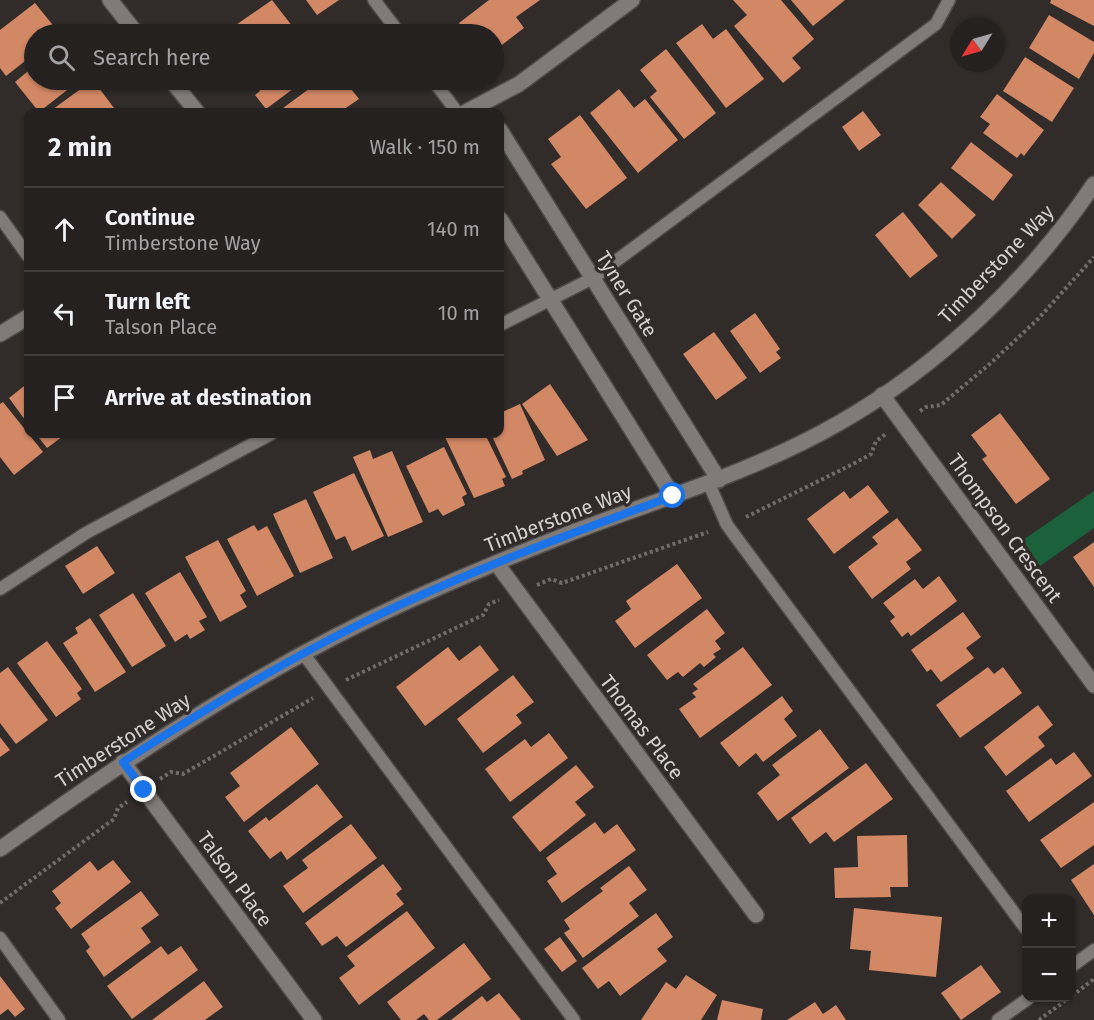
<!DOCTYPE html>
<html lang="en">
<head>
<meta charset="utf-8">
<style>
	body { margin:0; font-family:"Fira Sans",sans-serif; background:#312e2d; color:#f1f3f6 }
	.controls { position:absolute; right:18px; bottom:18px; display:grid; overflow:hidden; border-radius:12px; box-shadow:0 2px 4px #0004 }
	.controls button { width:54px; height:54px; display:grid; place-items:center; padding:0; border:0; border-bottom:2px solid #423e3e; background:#252120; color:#f1f3f6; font:30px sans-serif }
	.compass { position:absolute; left:950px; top:18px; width:54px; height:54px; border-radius:50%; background:#252120; box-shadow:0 2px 4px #0004; rotate:233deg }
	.stop { position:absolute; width:18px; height:18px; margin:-14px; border:4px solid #1a73e8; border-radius:50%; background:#fff }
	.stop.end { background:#1a73e8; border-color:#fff; box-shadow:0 2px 6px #0008 }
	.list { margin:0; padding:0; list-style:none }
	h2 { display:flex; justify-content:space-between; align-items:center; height:78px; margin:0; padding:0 24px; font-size:26px }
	h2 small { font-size:20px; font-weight:400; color:#a3a3a5 }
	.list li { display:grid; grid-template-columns:39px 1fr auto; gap:18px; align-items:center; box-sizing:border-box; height:84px; padding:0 24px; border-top:2px solid #423e3e }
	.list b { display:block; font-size:22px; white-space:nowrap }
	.list p { margin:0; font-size:20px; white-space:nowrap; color:#a3a3a5 }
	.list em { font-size:20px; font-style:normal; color:#a3a3a5 }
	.icon { flex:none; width:33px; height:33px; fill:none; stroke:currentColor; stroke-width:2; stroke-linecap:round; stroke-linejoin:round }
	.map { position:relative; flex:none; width:1094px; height:1020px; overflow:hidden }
	.search { position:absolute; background:#252120; box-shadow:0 2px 4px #0004; left:24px; top:24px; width:480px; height:66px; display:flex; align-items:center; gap:15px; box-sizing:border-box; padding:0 21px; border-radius:33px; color:#a3a3a5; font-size:22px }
	.panel { position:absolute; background:#252120; box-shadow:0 2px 4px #0004; left:24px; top:108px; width:480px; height:330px; border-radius:12px }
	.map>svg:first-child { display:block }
	.green { fill:#1b613b }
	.building { fill:#d28865 }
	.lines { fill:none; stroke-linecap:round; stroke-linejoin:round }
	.lane-casing { stroke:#4e4a48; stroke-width:15 }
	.street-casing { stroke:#4e4a48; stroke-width:18 }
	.secondary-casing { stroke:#4e4a48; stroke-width:18 }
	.path { stroke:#706c6a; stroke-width:4; stroke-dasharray:3 3; stroke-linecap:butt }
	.lane { stroke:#807b78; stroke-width:12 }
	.street { stroke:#807b78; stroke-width:15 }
	.secondary { stroke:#807b78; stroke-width:15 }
	.route { stroke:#1a73e8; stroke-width:8 }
	.labels { text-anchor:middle; stroke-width:6; stroke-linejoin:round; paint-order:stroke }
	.street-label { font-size:20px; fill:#d5d2d1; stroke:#312c2a }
</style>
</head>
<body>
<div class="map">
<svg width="1094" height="1020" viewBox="0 0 1094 1020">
	<rect width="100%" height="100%" fill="#312c2a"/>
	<path class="green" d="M1094,491v37l-54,38 -17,-26z"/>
	<g class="building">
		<path d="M272,0l24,31 -5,3h-68z"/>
		<path d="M306,0h33l-22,15z"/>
		<path d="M489,0h51l-24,17 8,11 -30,23v-17h-26l-9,-11z"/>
		<path d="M733,0h48l33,39 -22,19 9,10 -18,15 -49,-57 13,-11z"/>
		<path d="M791,0h54l-32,26z"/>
		<path d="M1051,0h43v26l-44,-23z"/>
		<path d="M35,3l25,31h-26v20l-28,22 -6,-8v-38z"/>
		<path d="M1049,15l45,27v11l-15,26 -50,-31z"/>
		<path d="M702,24l11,15 13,-10 38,50 -38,29 -50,-65z"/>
		<path d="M666,49l50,64 -32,26 -34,-42 7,-6 -17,-21z"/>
		<path d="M1025,57l49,31 -22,34 -49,-31z"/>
		<path d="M34,66v14h46l-41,32 -24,-30z"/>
		<path d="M93,80l21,28 -6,4h-59z"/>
		<path d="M252,80h53l-39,29 -11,-14 5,-4z"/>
		<path d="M321,80h23l15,19 -19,13h-59l-2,-1z"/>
		<path d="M619,89l15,19 11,-9 33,41 -40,33 -48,-60z"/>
		<path d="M997,94l47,36 -20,26 -3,-3 -4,5 -34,-25 7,-9 -10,-7z"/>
		<path d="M863,111l18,24 -22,16 -17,-24z"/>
		<path d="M580,115l47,63 -41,31 -35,-45 10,-7 -13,-18z"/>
		<path d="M971,142l42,33 -20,26 -42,-33z"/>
		<path d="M941,182l35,33 -24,24 -34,-34z"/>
		<path d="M903,212l35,44 -28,22 -35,-43z"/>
		<path d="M755,313l25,36 -4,3 5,6 -21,15 -30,-42z"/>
		<path d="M714,332l33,46 -31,22 -33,-46z"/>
		<path d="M28,383v41l-19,-26z"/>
		<path d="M550,384l38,56 -31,16 -35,-52z"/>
		<path d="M3,402l40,50 -29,23 -14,-18v-53z"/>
		<path d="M520,404l25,56 -23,11 1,3 -11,5 -21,-45h9v-21z"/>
		<path d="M1000,413l50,66 -34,25 -34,-45 5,-3 -16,-21z"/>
		<path d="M36,434h30l-19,14z"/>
		<path d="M453,434h32l21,43 -4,2 3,7 -31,12 -29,-61z"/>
		<path d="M444,447l23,47 -5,3 3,8 -22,11 -5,-7 -9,4 -23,-47z"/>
		<path d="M370,450l3,9 19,-8 31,71 -35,15 -35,-80z"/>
		<path d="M354,473l30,63 -32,15 -7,-15 -9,4 -23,-48z"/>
		<path d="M868,485l21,27 -55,42 -27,-35 37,-28 6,8z"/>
		<path d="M306,499l27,59 -33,15 -27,-59z"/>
		<path d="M897,518l25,32 -16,12 5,7 -39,30 -24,-32 30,-23 -6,-7z"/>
		<path d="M254,525l4,6 9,-5 27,50 -37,20 -30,-57z"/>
		<path d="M218,540l28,51 -6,4 7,12 -27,15 -35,-65z"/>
		<path d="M1094,542v45l-21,-30z"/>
		<path d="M97,546l18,27 -32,21 -18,-28z"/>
		<path d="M677,564l25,34 -67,50 -20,-27 16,-12 -5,-8z"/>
		<path d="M180,572l27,45 -8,4 6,9 -15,9 -3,-5 -12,8 -30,-49z"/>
		<path d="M939,576l18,25 -46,35 -3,-4 -6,5 -12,-16 5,-4 -12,-14 32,-24 8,10z"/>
		<path d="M133,593l33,53 -34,21 -33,-52z"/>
		<path d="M707,609l18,24 -10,8 6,8 -8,5 3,3 -12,10 -4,-4 -17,14 -5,-5 -11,8 -20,-25z"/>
		<path d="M963,612l18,25 -15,11 8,10 -33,24 -10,-13 -4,3 -16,-22z"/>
		<path d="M90,618l36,54 -31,20 -32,-49 15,-10 -3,-5z"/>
		<path d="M47,641l35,48 -5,4 4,6 -25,18 -39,-54z"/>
		<path d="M480,645l19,25 -74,56 -29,-39 52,-40 11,14z"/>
		<path d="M743,647l29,38 -72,53 -21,-29 17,-12 -4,-4 6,-4 -5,-5z"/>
		<path d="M8,667l40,53 -32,24 -16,-21v-50z"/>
		<path d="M988,667l6,7 9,-7 19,26 -62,45 -24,-33z"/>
		<path d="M513,675l21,27 -18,13 6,8 -39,30 -26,-34z"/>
		<path d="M782,696l11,15 -9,8 13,17 -34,26 -7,-9 -17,14 -19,-24z"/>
		<path d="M1038,705l15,20 -15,12 7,9 -39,30 -22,-29z"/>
		<path d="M291,727l28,37 -75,58 -19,-25 15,-11 -10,-13z"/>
		<path d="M820,729l29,39 -71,53 -21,-28 23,-18 -8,-10z"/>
		<path d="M549,733l19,25 -58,44 -25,-33 40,-30 6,8z"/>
		<path d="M0,737l10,13 -10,7z"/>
		<path d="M1074,752l18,24 -63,46 -23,-31 45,-33 5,7z"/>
		<path d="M866,763l27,36 -59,43 -8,-10 -16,12 -19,-26z"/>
		<path d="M576,765l18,22 -19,15 11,13 -46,37 -28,-35z"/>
		<path d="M317,784l26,33 -56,43 -6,-9 -11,8 -22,-28 18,-14 3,4z"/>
		<path d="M1094,802v43l-33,23 -21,-28z"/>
		<path d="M595,822l9,12 13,-10 19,26 -74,53 -15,-22 10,-7 -11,-16z"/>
		<path d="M351,824l26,34 -74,55 -20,-27 25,-18 -6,-8z"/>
		<path d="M907,835l1,52h-18l1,10 -56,1 -1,-30 24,-1 -1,-31z"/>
		<path d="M113,860l18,22 -60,47 -16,-21 6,-5 -9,-12 38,-30 8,10z"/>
		<path d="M383,864l19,25 -6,5 8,10 -58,43 -9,-11 -15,10 -17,-23z"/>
		<path d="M1094,864v51l-23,-35z"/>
		<path d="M629,866l18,24 -18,13 10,13 -56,42 -19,-25 6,-4 -6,-9 39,-29 -3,-3z"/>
		<path d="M141,891l18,24 -18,13 10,14 -47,35 -18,-26 4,-4 -9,-13z"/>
		<path d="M854,908l88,9 -6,60 -67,-7 2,-19 -21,-2z"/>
		<path d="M407,911l28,37 -76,57 -20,-27 16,-12 -8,-10z"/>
		<path d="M656,913l17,24 -16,12 10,12 -47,35 -11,-15 -11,8 -16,-21z"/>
		<path d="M560,937l17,24 -15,11 -18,-23z"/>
		<path d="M464,943l27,36 -54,41h-8l-5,-6 -8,6h-15l-14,-18z"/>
		<path d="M161,946l7,9 13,-9 17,24 -66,49 -25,-33z"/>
		<path d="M981,965l20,27 -40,28 -20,-27z"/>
		<path d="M686,975l31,20 -16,25h-60l25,-38 10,7z"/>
		<path d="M0,976l25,33 -10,8 -7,-8 -8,6z"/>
		<path d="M204,981l19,26 -18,13h-53z"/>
		<path d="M499,993l22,27h-70l31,-24 5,6z"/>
		<path d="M722,1000l41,9 -2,11h-44z"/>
		<path d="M815,1002l8,12 13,-9 10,15h-59z"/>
	</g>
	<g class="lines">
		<defs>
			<g id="lane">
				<path d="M374,0l26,34"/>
				<path d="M433,80l24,32"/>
				<path d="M0,217l28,39"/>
				<path d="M500,325l93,-47 343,-254 13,-24"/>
				<path d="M709,484l18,41 299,404"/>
				<path d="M0,589l86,-56 185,-99"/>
				<path d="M303,653l271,367"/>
				<path d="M0,938l59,82"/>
				<path d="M1072,966l22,-16"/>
				<path d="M998,1020l31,-22"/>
			</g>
			<g id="street">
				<path d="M110,0l27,34"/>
				<path d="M171,80l26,32"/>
				<path d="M466,112l53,-28 113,-84"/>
				<path d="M500,130l219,350"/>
				<path d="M500,219l173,277"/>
				<path d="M0,334l28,-17"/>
				<path d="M882,395l212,290"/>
				<path d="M497,564l259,351"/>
				<path d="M123,762l191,258"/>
			</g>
			<path id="secondary" d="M0,849c129,-92 261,-181 406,-247 53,-24 108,-47 162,-68 91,-35 186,-62 271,-111 100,-57 191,-144 255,-239"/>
		</defs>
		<use href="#lane" class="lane-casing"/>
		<use href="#street" class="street-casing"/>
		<use href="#secondary" class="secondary-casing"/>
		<g class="path">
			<path d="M920,411l6,-4 15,-2 51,-43 46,-43 56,-62"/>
			<path d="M746,517l107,-53 18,-10 5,-13 10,-7"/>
			<path d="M537,585l14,-6 11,4 146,-51"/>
			<path d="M346,680l137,-65 6,-11 10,-4"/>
			<path d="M160,779l11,-7 12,2 130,-76"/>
			<path d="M0,903l114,-84 4,-11 9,-6"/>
			<path d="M1072,996l22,-17"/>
			<path d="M1039,1020l30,-22"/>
		</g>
		<use href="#lane" class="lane"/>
		<use href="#street" class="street"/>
		<use href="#secondary" class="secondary"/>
	</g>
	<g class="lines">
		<path class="route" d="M144,790l-21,-28c79,-51 159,-100 243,-141 100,-49 203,-87 307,-125"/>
	</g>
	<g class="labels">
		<g class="street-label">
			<text transform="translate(996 264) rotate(-46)" y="7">Timberstone Way</text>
			<text transform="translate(627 294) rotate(58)" y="7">Tyner Gate</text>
			<text transform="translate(558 518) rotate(-21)" y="7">Timberstone Way</text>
			<text transform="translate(1005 528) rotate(54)" y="7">Thompson Crescent</text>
			<text transform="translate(642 727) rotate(53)" y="7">Thomas Place</text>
			<text transform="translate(123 740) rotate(-33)" y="7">Timberstone Way</text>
			<text transform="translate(235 879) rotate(54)" y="7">Talson Place</text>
		</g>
	</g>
</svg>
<div class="controls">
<button>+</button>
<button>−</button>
</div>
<svg class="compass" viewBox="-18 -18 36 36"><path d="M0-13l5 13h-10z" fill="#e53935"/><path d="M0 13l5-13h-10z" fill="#a3a3a5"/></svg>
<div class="stop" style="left:673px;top:496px"></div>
<div class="stop end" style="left:144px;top:790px"></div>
<div class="search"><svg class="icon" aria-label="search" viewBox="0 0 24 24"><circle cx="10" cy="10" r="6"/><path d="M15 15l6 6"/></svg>Search here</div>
<section class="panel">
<h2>2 min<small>Walk · 150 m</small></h2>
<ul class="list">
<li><svg class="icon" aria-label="ahead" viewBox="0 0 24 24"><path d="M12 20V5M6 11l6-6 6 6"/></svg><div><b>Continue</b><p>Timberstone Way</p></div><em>140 m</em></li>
<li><svg class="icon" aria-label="left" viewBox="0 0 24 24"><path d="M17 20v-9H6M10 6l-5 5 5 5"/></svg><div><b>Turn left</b><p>Talson Place</p></div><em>10 m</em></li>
<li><svg class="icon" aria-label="arrive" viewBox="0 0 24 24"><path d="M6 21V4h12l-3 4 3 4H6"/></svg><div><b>Arrive at destination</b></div></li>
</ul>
</section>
</div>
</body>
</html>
